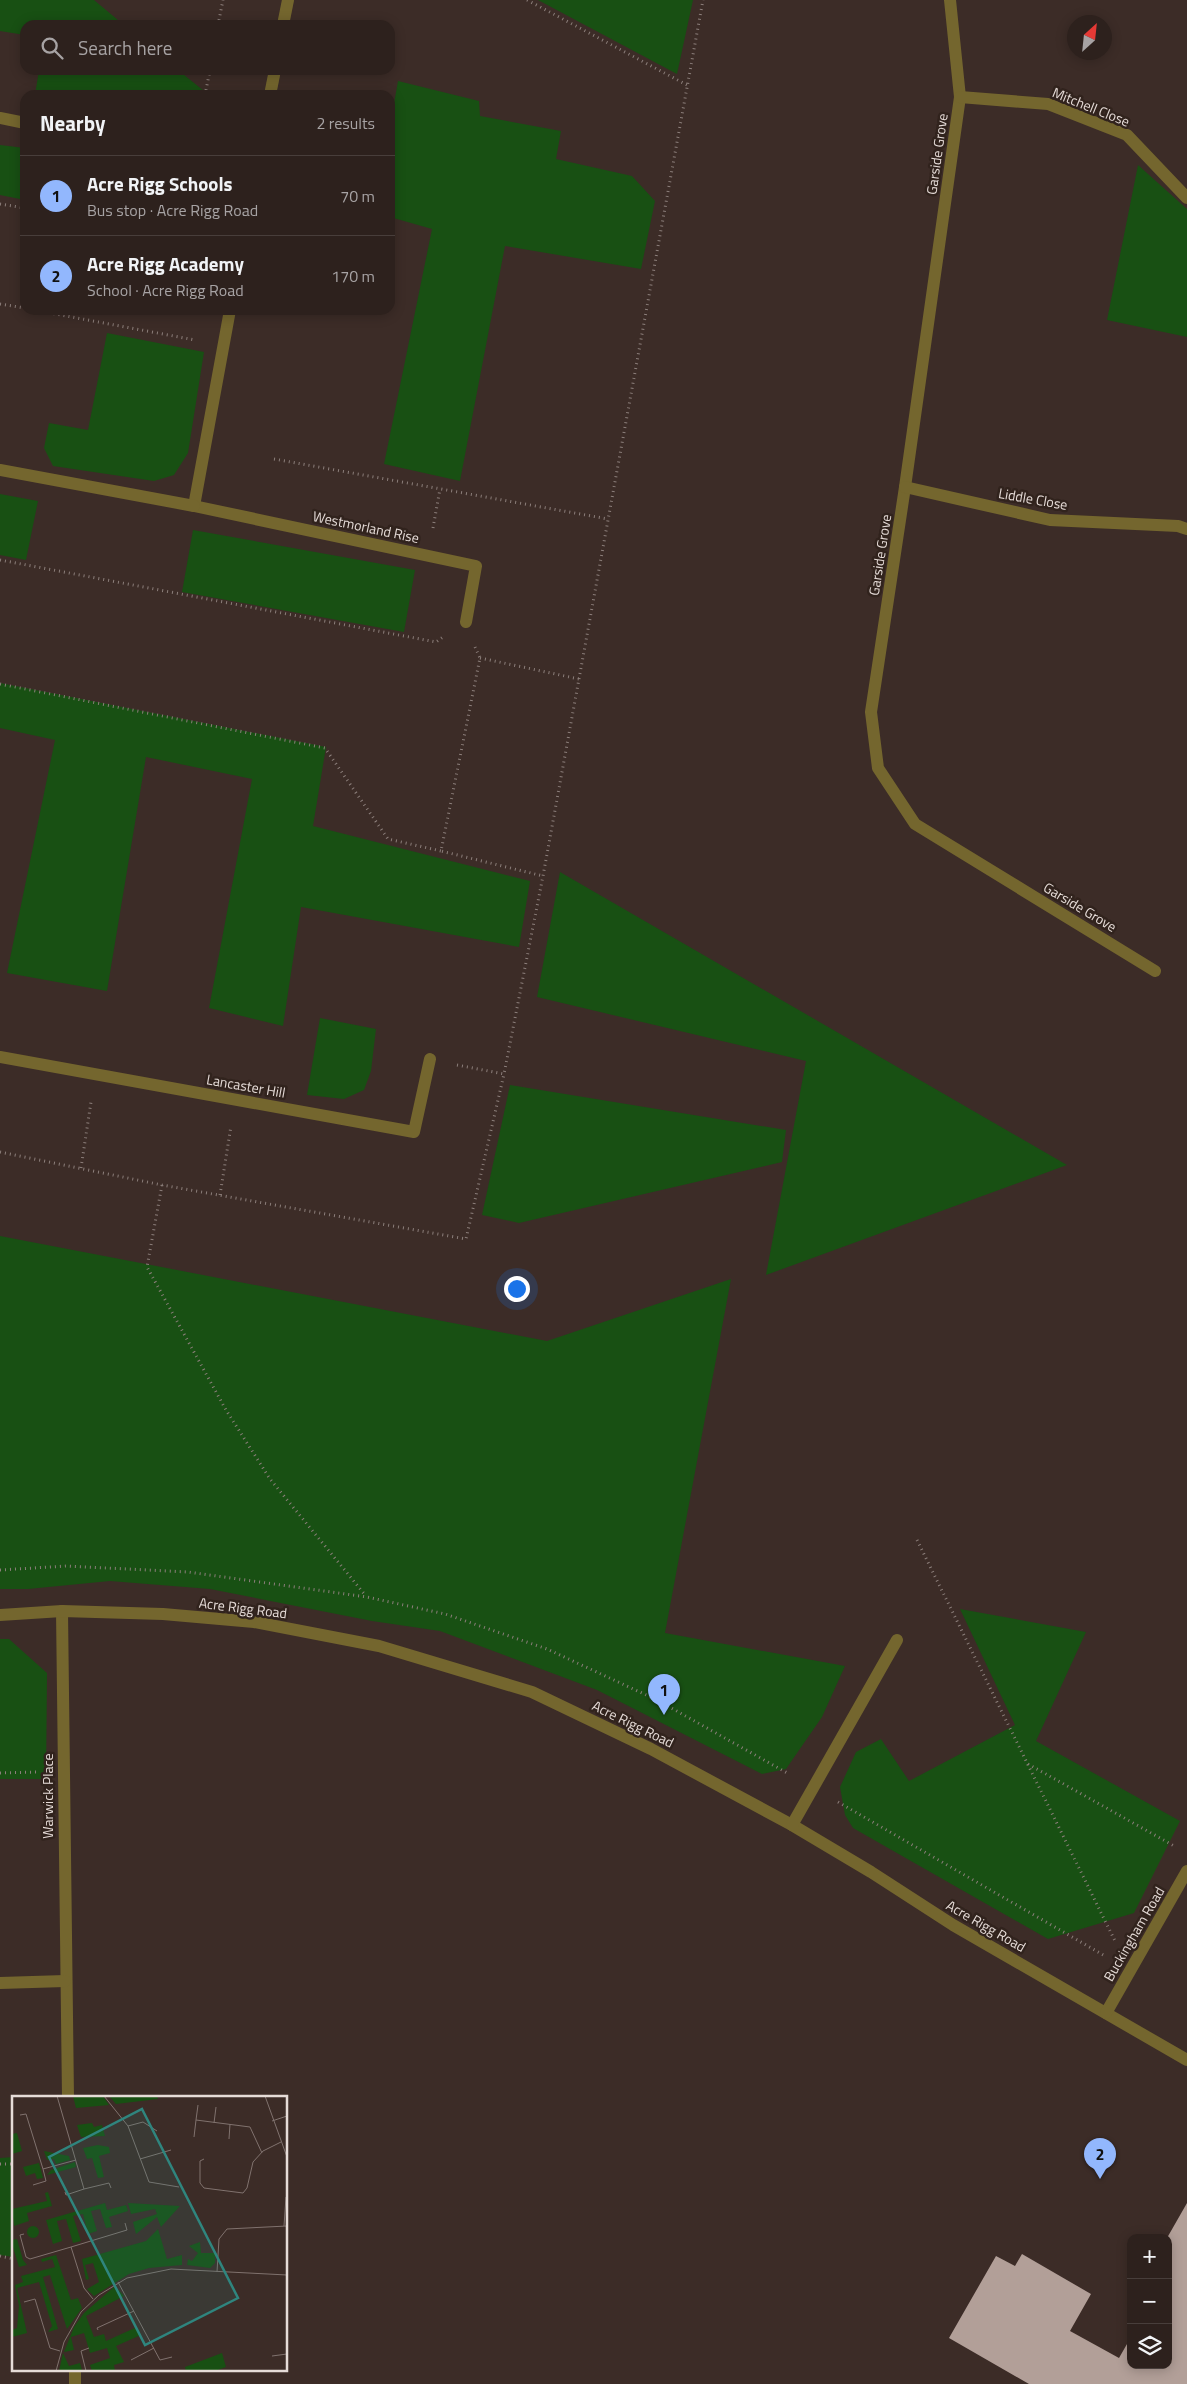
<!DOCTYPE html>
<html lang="en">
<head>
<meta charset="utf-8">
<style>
	body { margin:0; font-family:"Titillium Web",sans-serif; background:#392e2a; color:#f1f3f6 }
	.controls { position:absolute; right:15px; bottom:15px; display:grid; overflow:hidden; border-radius:10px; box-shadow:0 2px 12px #0003 }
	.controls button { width:45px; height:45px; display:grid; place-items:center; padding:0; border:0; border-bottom:1px solid #483e3b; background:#2d211d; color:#f1f3f6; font:25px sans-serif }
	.compass { position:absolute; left:1067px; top:15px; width:45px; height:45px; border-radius:50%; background:#2d211d; box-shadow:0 2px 12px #0003; rotate:27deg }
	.you { position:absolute; left:516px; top:1288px; width:18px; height:18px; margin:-12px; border:4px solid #fff; border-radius:50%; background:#1a73e8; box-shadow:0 0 0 8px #1a73e833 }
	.badge { display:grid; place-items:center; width:32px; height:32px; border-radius:50%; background:#92b7fd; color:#111; font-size:16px; font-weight:700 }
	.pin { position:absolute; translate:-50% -41px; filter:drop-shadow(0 1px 2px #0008) }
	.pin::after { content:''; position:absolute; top:26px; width:18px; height:15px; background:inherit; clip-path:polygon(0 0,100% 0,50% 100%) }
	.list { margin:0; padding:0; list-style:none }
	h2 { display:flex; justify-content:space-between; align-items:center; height:65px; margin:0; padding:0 20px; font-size:21px }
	h2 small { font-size:16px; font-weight:400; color:#a7a3a4 }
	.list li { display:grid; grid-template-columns:32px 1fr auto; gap:15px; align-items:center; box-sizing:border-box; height:80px; padding:0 20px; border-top:1px solid #483e3b }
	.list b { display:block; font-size:19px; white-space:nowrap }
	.list p { margin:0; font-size:16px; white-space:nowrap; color:#a7a3a4 }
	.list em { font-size:16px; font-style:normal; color:#a7a3a4 }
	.icon { flex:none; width:28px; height:28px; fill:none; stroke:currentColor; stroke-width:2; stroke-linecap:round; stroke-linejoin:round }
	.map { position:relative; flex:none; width:1187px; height:2384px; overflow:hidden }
	.search { position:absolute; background:#2d211d; box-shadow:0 2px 12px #0003; left:20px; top:20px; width:375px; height:55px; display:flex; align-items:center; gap:12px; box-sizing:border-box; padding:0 18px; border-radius:15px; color:#a7a3a4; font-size:19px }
	.panel { position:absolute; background:#2d211d; box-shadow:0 2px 12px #0003; left:20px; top:90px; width:375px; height:225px; border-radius:15px }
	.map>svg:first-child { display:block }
	.green { fill:#185013 }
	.building { fill:#b29f98 }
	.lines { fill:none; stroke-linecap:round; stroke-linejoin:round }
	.path { stroke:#8c7f7b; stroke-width:3; stroke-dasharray:1 4; stroke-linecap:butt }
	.minor { stroke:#74662e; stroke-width:12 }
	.labels { text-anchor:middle; stroke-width:5; stroke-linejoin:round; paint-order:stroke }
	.street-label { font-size:14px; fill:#e6dcd8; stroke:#31231d }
	.inset-road { fill:none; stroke:#80726e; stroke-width:1 }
	.view { fill:#2f857e; fill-opacity:0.15; stroke:#2f857e; stroke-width:2.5 }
	.inset-edge { fill:none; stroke:#e6dcd8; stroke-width:2.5 }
</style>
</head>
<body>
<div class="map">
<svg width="1187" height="2384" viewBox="0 0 1187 2384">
	<rect width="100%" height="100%" fill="#3c2c27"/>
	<g class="green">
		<path d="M0,0h94l30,25h-99v10l-25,-4z"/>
		<path d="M538,0h155l-16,74z"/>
		<path d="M39,70h139l26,21v4h-169z"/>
		<path d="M398,81l81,20 1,15 81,15 -5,28 76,17 23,25 -14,68 -136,-23 -45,235 -76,-17 48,-235 -42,-12v-91z"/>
		<path d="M0,145l25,3v52l-25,-5z"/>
		<path d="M1138,165l49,44v128l-80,-17z"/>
		<path d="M107,333l97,19 -16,101 -14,22 -20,6 -101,-15 -9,-18 5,-25 39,7z"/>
		<path d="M0,494l38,7 -12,59 -26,-5z"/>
		<path d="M193,530l222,40 -11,62 -222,-40z"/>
		<path d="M0,683l326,64 -13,79 217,55 -11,66 -218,-40 -18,119 -74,-18 43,-229 -106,-22 -39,234 -100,-18 48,-233 -55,-12z"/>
		<path d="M560,872l507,293 -301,110 40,-214 -269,-64z"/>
		<path d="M320,1018l56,11 -5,42 -7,19 -20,9 -37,-4z"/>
		<path d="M510,1085l276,45 -4,32 -263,61 -37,-8z"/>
		<path d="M0,1236l547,105 184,-62 -66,354 180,33 -23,51 -36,52 -24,5 -165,-84 -157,-59 -68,-10 -162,-32 -100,-8 -82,8h-28z"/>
		<path d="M960,1609l126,23 -50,109 144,80 -46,92 -86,26 -195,-111 -8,-13 -5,-28 16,-35 25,-13 28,42 106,-56z"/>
		<path d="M0,1639h9l38,34 -1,106h-46z"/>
		<path d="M14,2157v100l-14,-2v-97z"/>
	</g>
	<path class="building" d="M1187,2203v181h-158l-80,-46 47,-82 19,10 7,-12 69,40 -21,37 49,27 12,-21v28h37l-1,-127z"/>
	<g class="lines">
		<g class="path">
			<path d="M527,0l160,85"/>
			<path d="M218,25l5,-25"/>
			<path d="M205,95l5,-25"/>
			<path d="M0,204l25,4"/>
			<path d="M0,304l25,4"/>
			<path d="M34,310l161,30"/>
			<path d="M274,459l334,60"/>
			<path d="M433,528l7,-39"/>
			<path d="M0,560l436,82 7,-5"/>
			<path d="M475,647l5,11 -39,193 102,25"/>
			<path d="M480,658l99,21"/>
			<path d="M0,684l325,64 63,91 53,12"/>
			<path d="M457,1065l47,9 39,-198 160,-876"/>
			<path d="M0,1152l162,33 304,54 38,-165"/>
			<path d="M81,1168l10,-66"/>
			<path d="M162,1185l-15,82 79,143 44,69 96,117"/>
			<path d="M220,1195l11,-69"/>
			<path d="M917,1540l198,401"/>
			<path d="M0,1570l67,-4 121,6 179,25 78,17 102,35 110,51 132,74"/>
			<path d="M1028,1764l148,83"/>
			<path d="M0,1773l37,-1"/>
			<path d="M838,1802l267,154"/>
			<path d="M0,2164h14"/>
			<path d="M0,2256l14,3"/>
		</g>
		<g class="minor">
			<path d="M950,0l10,97 -55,390 -34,225 7,56 37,56 240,147"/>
			<path d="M283,25l5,-25"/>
			<path d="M270,95l5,-25"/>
			<path d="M960,97l88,7 79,31 60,63"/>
			<path d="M0,118l25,5"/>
			<path d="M230,310l-36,196 282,60 -10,56"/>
			<path d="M0,470l194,36"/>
			<path d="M905,487l145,33 128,6 9,3"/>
			<path d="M0,1057l414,75 16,-73"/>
			<path d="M62,1611l6,487"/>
			<path d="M0,1615l62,-4 101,3 91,8 125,24 153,46 119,57 141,76 79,47 82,53 234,135"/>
			<path d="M792,1825l105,-185"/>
			<path d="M0,1983l65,-2"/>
			<path d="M1106,2013l81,-142"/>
			<path d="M75,2370v14"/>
		</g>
	</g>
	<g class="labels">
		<g class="street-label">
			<text transform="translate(1091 107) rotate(22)" y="5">Mitchell Close</text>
			<text transform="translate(937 154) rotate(-82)" y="5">Garside Grove</text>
			<text transform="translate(1033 499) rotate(10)" y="5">Liddle Close</text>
			<text transform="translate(366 527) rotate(12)" y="5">Westmorland Rise</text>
			<text transform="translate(880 555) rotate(-81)" y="5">Garside Grove</text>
			<text transform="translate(1080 907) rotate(31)" y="5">Garside Grove</text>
			<text transform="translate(246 1086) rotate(10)" y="5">Lancaster Hill</text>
			<text transform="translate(243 1608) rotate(7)" y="5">Acre Rigg Road</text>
			<text transform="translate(633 1724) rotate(26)" y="5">Acre Rigg Road</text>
			<text transform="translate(48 1796) rotate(-90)" y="5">Warwick Place</text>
			<text transform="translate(986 1926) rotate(30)" y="5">Acre Rigg Road</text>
			<text transform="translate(1134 1934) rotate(-60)" y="5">Buckingham Road</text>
		</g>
	</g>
	<g transform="translate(12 2096)">
		<rect width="275" height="275" fill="#3c2c27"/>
		<path d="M61,0h30l6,9 -33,3zM97,0h48l1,3 -42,5zM80,27l2,4 8,-2 3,11 -24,1 -4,-12zM5,37l5,18 -10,3v-20zM86,49l11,2 1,6 -11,3 5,21 -6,1 -6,-20 -5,1 -4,-11zM32,55l25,5 1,4 -14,4 -2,-5 -7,1zM63,66l1,5 -29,8 4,-5zM27,67l4,15 -6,1 -2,-6 -9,3 -3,-9zM36,96l4,14 -25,7 2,8 -15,5 -2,-17 35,-8 -2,-8zM93,107l2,7 19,-5 2,6 -19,6 3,10 -6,1 -6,-19 -9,2 6,20 -9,3 -5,-20 -10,2 8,25 -8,2 -7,-24 -9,2 5,20 -9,3 -7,-24zM116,107l52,3 -19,21 -4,-10 -21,17 -3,-12 24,-8 -2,-5 -24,5zM15 136a6 6 0 1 1 12 0a6 6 0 1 1-12 0ZM146,133l9,30 15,-4v10l-33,3 -20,6 -35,22 -7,-7 12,-7 -6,-19 -8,2 4,14 -3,1 -4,-21 64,-18zM5,143l6,21 4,5 -8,2 -7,-23v-4zM188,146l1,11h14v10l-5,5 -23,-3 1,-6 4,2 6,-8 -9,-7zM44,159l15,45 7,-2 4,10 -15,21 -17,-54 -7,2 15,52 -10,3 4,-6 -13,-44 -22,6 10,45 -15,4v-7l5,-2 2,-22 -4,-21 8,-3 -2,-6 34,-9 -3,-8 -10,3 -1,-3zM103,190l9,10 -38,20 8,21 10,-3 2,7 31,-14 4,8 -25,11 8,16 -10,3 1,6h-23l-2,-6 20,-7 -3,-10 -17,5 -6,-20 -13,4 3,13 -10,2 10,-25 10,-14zM51,257l6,13 11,-3 2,7 -23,1zM210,257l4,14 -11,4h-29l-1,-4z" fill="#185013"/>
		<path class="inset-road" d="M45,0l27,93 25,-6 2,5M92,0l24,30 21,56 30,5M253,0l22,61M186,9l-2,15 54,7 12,26M8,19l6,-1 17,55 33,-9M260,25l15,-5M202,27l2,-16M116,30l15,-4 14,9M182,41l2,-17M217,43l1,-15M128,63l31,-9M192,63l-4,2v22l4,5 39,5 4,-5 6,-26 10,-11 18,-9M21,89l13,-4 -3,-12M53,96l1,3 18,-6M272,130l2,-29M12,138l-4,1 6,22 4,2 41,-12M205,176l2,-33 8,-10 60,-3M106,186l42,78 12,-3M81,203l-9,-11 -13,-41 56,-17 -2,-7M12,206l11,-3 15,49 10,3M86,234l-1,-2 37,-17M260,260l15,-2M119,264l23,-12M44,275l8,-29 17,-30 18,-17 28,-17 44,-9 116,6M74,275l-5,-20 8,-3"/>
		<path class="view" d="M130,13l96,189 -93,47 -96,-188z"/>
		<rect width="275" height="275" class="inset-edge"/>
	</g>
</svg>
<div class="controls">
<button>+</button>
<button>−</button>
<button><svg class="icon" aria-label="layers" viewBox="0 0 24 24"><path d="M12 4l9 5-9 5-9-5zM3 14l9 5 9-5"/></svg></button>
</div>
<svg class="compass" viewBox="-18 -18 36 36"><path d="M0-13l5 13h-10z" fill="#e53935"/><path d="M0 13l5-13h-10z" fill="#a7a3a4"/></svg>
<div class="you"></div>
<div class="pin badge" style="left:664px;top:1715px">1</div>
<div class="pin badge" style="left:1100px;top:2179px">2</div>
<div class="search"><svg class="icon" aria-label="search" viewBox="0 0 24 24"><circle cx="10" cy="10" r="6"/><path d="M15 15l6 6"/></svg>Search here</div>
<section class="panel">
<h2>Nearby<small>2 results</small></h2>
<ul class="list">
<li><span class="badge">1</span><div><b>Acre Rigg Schools</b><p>Bus stop · Acre Rigg Road</p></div><em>70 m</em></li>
<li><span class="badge">2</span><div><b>Acre Rigg Academy</b><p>School · Acre Rigg Road</p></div><em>170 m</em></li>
</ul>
</section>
</div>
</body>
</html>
